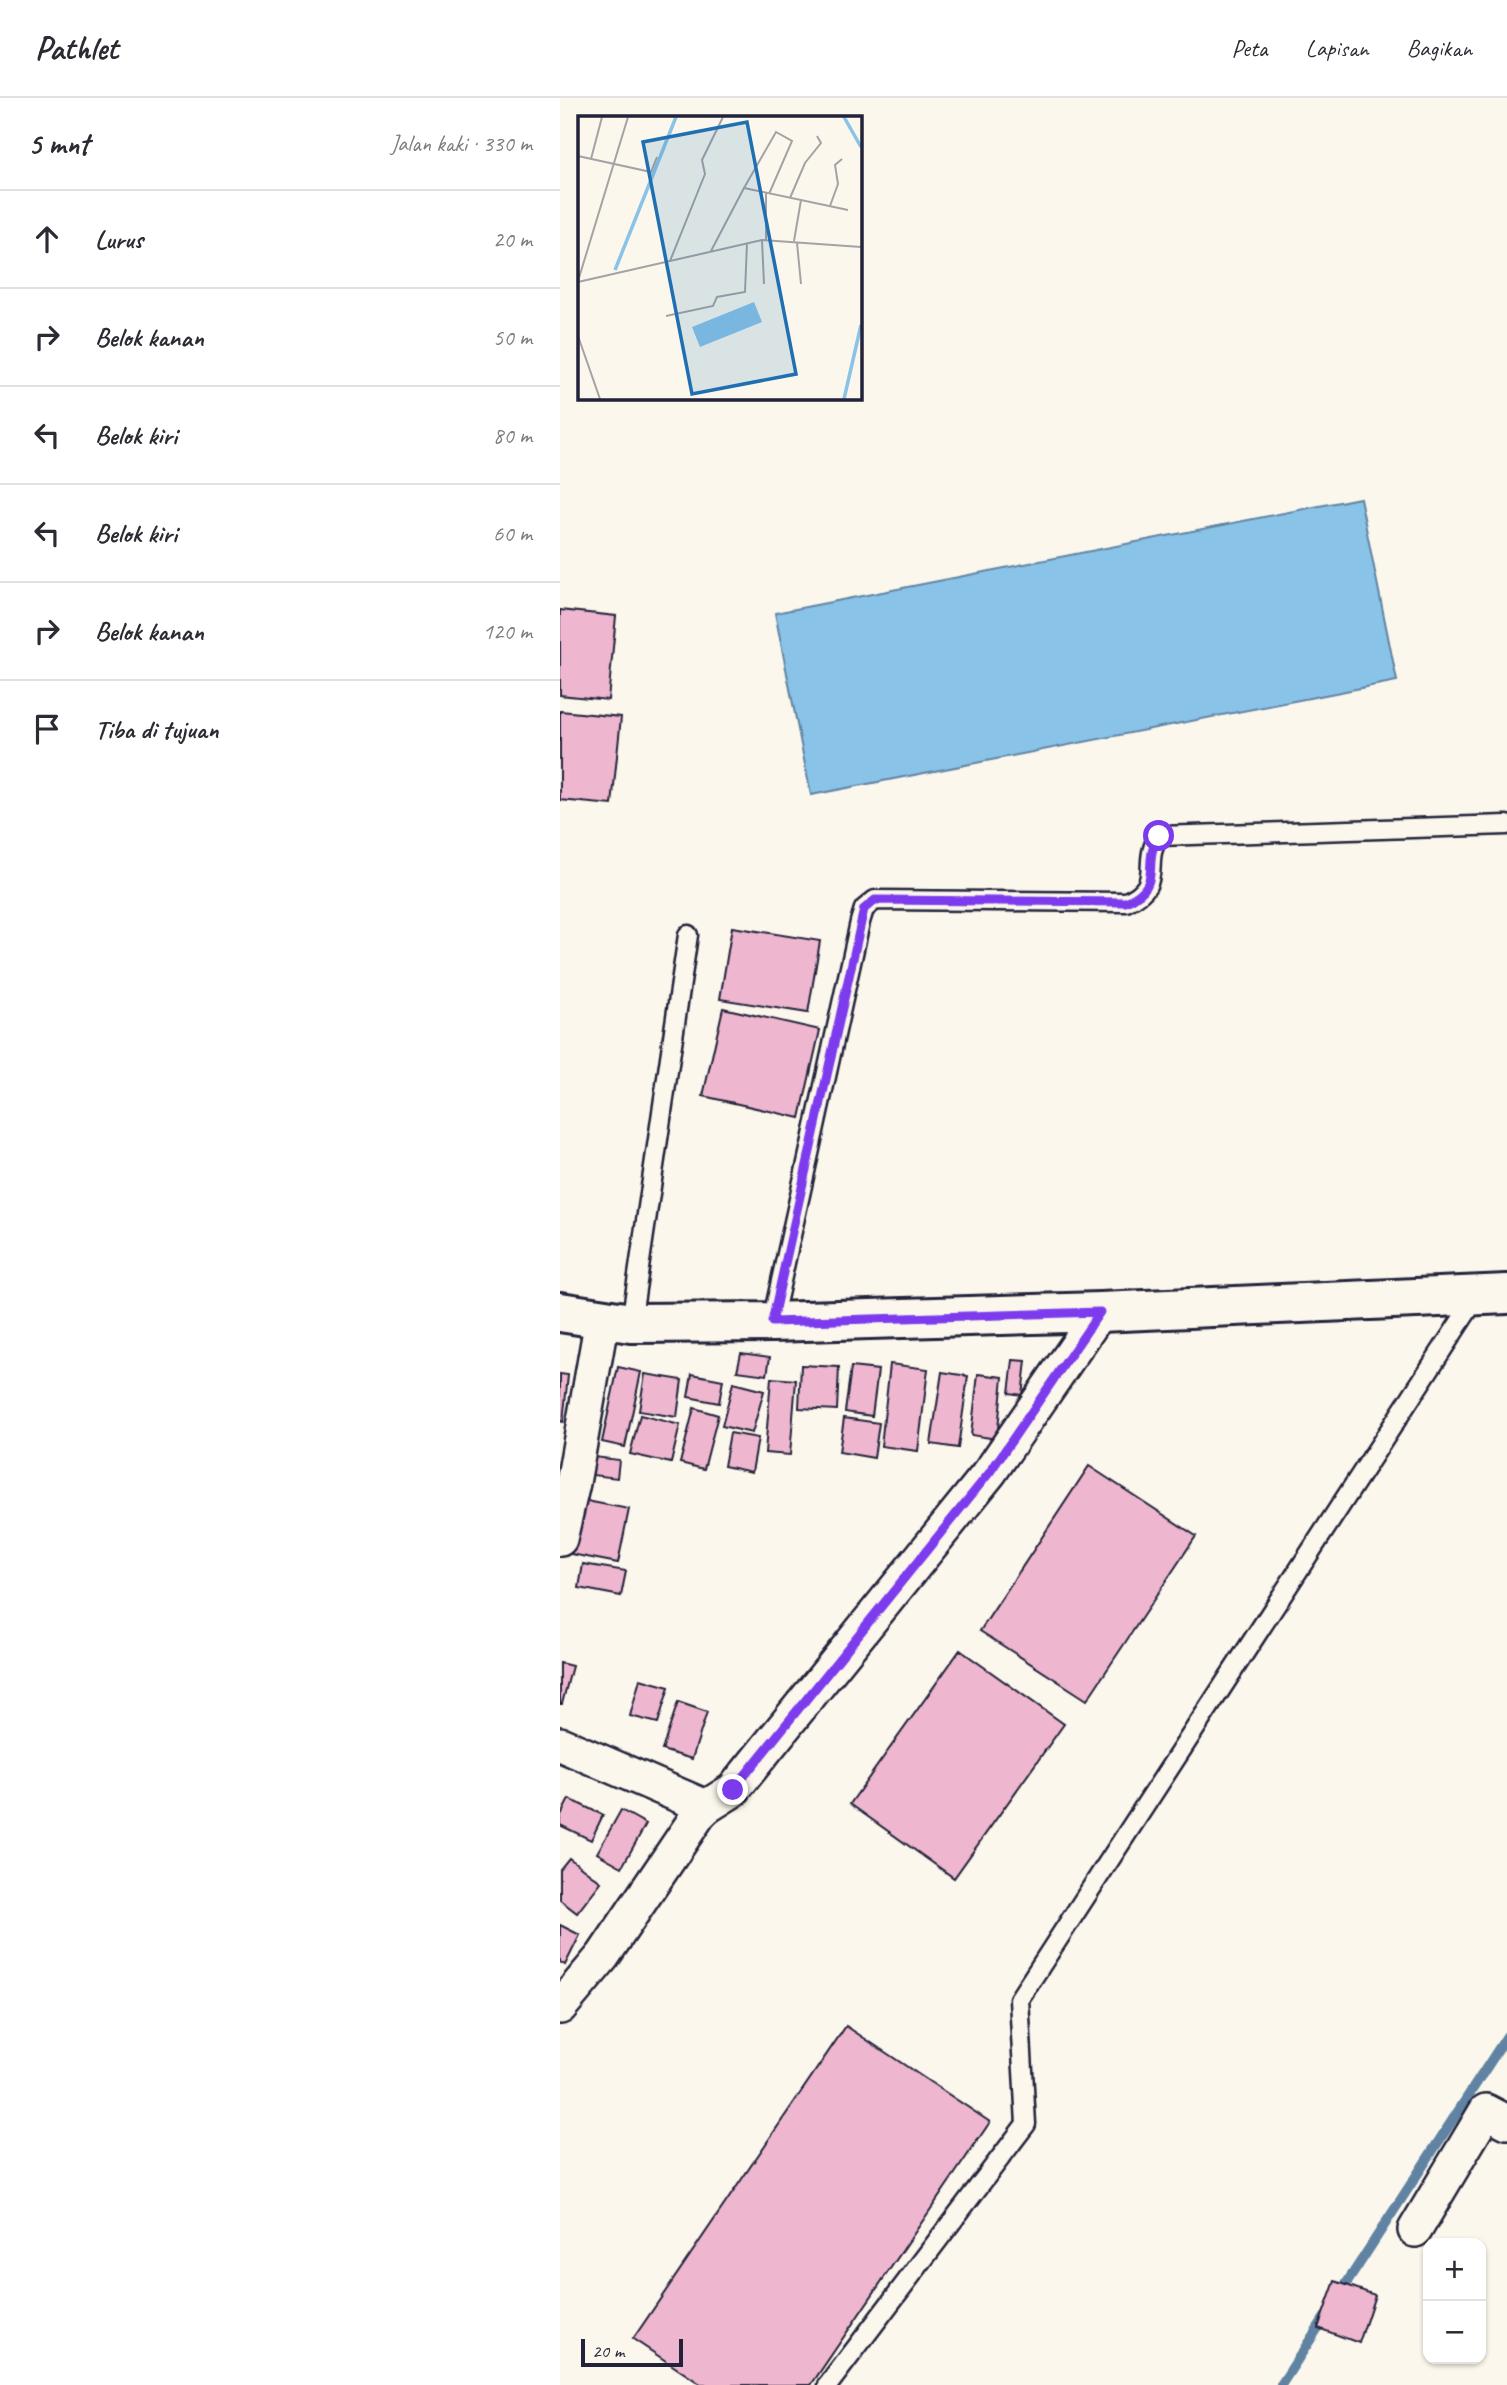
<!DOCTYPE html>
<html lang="id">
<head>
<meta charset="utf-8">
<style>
	body { margin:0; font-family:Caveat,sans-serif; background:#f2f2f3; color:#2b2b33 }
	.controls { position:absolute; right:21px; bottom:21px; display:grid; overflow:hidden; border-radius:14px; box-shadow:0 2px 5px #0004 }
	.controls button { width:63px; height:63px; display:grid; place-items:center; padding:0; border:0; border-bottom:2px solid #e1e1e2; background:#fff; color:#2b2b33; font:35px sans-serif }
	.scale { position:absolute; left:21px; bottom:18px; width:102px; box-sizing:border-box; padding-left:7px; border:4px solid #22223b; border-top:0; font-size:19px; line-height:24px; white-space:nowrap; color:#22223b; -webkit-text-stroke:5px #fbf7ec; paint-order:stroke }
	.stop { position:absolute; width:21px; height:21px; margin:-16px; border:5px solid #7c3aed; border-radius:50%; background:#fff }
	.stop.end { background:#7c3aed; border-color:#fff; box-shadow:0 2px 7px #0008 }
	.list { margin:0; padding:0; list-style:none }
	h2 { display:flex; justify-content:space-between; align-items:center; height:91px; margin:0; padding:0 28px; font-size:30px }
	h2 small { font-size:23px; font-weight:400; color:#7c7c81 }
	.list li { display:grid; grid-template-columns:46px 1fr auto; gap:21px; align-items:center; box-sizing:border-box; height:98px; padding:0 28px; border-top:2px solid #e1e1e2 }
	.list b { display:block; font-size:26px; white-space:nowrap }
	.list em { font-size:23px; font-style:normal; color:#7c7c81 }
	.icon { flex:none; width:38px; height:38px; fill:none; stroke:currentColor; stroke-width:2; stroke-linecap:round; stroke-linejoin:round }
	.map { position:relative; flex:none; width:947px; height:2287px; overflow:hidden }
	header { display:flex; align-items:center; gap:42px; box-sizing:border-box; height:98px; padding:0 35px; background:#fff; border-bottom:2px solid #e1e1e2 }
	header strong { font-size:33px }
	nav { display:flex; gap:38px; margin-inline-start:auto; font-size:24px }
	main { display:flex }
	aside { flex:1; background:#fff }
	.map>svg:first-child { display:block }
	.water { fill:#89c3e8; stroke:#6083a3; stroke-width:2 }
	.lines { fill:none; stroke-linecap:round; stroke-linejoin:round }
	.stream { stroke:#6083a3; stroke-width:10 }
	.building { fill:#eeb7cf; stroke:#22223b; stroke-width:2 }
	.service-casing { stroke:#22223b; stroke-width:23 }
	.minor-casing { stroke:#22223b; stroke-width:38 }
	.primary-casing { stroke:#22223b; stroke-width:44 }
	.service { stroke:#fbf7ec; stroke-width:18 }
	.minor { stroke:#fbf7ec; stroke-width:33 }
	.primary { stroke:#fbf7ec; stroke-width:38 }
	.route { stroke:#7c3aed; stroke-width:9 }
	.inset-river { fill:none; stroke:#89c3e8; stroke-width:3.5 }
	.inset-road { fill:none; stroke:#a4a2a5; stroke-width:2 }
	.view { fill:#1f6fb2; fill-opacity:0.15; stroke:#1f6fb2; stroke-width:3.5 }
	.inset-edge { fill:none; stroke:#22223b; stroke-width:3.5 }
</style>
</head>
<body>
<header>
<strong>Pathlet</strong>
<nav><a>Peta</a><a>Lapisan</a><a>Bagikan</a></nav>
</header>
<main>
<aside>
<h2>5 mnt<small>Jalan kaki · 330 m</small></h2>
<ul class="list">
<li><svg class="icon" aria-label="ahead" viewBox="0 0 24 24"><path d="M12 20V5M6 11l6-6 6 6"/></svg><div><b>Lurus</b></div><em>20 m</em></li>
<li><svg class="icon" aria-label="right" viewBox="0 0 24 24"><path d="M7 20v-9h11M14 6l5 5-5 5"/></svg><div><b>Belok kanan</b></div><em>50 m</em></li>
<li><svg class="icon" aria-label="left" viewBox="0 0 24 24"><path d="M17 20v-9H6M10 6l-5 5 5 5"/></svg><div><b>Belok kiri</b></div><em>80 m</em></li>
<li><svg class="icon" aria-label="left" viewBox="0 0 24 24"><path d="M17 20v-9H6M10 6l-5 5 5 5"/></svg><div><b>Belok kiri</b></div><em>60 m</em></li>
<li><svg class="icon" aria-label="right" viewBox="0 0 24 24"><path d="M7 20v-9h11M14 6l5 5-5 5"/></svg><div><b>Belok kanan</b></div><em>120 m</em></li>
<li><svg class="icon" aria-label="arrive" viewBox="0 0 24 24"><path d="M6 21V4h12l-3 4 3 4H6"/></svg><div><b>Tiba di tujuan</b></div></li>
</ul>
</aside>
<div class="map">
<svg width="947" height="2287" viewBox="0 0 947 2287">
	<rect width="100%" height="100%" fill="#fbf7ec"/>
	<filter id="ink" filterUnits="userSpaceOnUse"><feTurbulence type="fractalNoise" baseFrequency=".0143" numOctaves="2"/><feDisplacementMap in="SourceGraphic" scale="14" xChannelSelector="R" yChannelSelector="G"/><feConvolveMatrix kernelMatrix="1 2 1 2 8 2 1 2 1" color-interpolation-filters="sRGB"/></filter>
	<g filter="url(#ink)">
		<path class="water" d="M800,400l37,183 -586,114 -36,-182z"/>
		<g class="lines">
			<g class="stream">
				<path d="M779,2197l168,-259"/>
				<path d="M721,2287l44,-68"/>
			</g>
		</g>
		<g class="building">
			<path d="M0,512l56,6 -8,84 -48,-5z"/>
			<path d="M0,613l61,6 -9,88 -52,-5z"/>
			<path d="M172,829l88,14 -12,72 -88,-14z"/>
			<path d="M163,910l97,22 -20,88 -97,-22z"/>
			<path d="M181,1255l29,4 -3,18 -30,-4z"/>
			<path d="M453,1262l13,1 -4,34 -13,-2z"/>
			<path d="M330,1266l38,5 -10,82 -37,-5z"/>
			<path d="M241,1267l38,2 -2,43 -38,-2z"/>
			<path d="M58,1269l23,5 -16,75 -23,-5z"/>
			<path d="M291,1269l27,3 -6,46 -27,-4z"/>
			<path d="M382,1274l26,4 -10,72 -27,-4z"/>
			<path d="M0,1276l8,1 -5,47 -3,-1z"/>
			<path d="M85,1276l37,6 -5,37 -38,-6z"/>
			<path d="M132,1276l31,6 -4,23 -31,-6z"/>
			<path d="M418,1276l25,3 -6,62 -26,-4z"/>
			<path d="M211,1280l25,2 -6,75 -25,-2z"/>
			<path d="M173,1285l31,8 -12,42 -30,-7z"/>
			<path d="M134,1310l24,7 -14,54 -24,-6z"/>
			<path d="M80,1317l40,10 -9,38 -41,-9z"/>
			<path d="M284,1320l35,5 -5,35 -35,-6z"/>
			<path d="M170,1335l28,5 -6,34 -28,-6z"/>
			<path d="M34,1359l25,3 -2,18 -25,-3z"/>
			<path d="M529,1368l107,70 -109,164 -107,-69z"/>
			<path d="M21,1402l48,9 -11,54 -47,-9z"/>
			<path d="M23,1466l43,7 -5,25 -42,-8z"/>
			<path d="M400,1552l104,74 -110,154 -104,-74z"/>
			<path d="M0,1565l12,3 -10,38h-2z"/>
			<path d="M80,1581l29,8 -11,36 -28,-7z"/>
			<path d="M118,1604l29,10 -15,47 -30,-9z"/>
			<path d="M9,1701l34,16 -12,25 -31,-15v-8z"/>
			<path d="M61,1712l25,14 -24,43 -25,-14z"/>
			<path d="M9,1760l32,24 -24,31 -17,-13v-31z"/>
			<path d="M0,1827l20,10 -15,30 -5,-3z"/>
			<path d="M286,1928l144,96 -179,263h-109l-69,-46z"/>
			<path d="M775,2183l40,14 -16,48 -41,-15z"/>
		</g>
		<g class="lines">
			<defs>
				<g id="service">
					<path d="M212,1224l88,-400 4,-13 11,-9 251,2c40,-18 14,-38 33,-66l348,-11"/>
					<path d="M71,1225l57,-388"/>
					<path d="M268,2287l198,-261 -7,-125 458,-703"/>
				</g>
				<g id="minor">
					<path d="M0,1441l13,-56 29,-164"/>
					<path d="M0,1646l146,63 27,-17 257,-318 110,-160"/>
					<path d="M0,1909l43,-51 96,-142 7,-7"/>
					<path d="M855,2132l71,-119 21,11"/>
				</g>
				<path id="primary" d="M0,1214l71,11 141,-1 328,-10 407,-18"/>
			</defs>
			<use href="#service" class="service-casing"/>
			<use href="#minor" class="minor-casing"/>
			<use href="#primary" class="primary-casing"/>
			<use href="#service" class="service"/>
			<use href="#minor" class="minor"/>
			<use href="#primary" class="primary"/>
		</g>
	</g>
	<g class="lines" filter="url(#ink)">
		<path class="route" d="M173,1692l257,-318 110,-160 -328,10 92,-413 11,-9 251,2c40,-18 14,-38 33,-66"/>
	</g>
	<g transform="translate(18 18)">
		<rect width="284" height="284" fill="#fbf7ec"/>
		<path d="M176,186l8,20 -62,25 -8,-20z" fill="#89c3e8"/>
		<path class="inset-river" d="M266,1l17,30M37,154l61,-153M266,283l17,-74"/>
		<path class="inset-road" d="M0,40l73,16 6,-15M13,43l11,-42M166,72l32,-56 16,9 -23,53M212,82l15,-35 16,-20 -4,-7M252,90l8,-22 -3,-19 7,-6M184,124l2,44M188,124v-47M216,125l7,-41M219,127l4,41M133,135l33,-63 104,22M92,145l35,-87 -3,-14 21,-43M0,165l50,-164M0,166l184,-42 99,7M88,200l47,-10 4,-9 28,-5 2,-49M0,220l22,63"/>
		<path class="view" d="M169,6l49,252 -104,20 -49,-252z"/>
		<rect width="284" height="284" class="inset-edge"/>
	</g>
</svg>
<div class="controls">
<button>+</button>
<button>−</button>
</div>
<div class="scale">20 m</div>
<div class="stop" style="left:599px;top:738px"></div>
<div class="stop end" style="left:173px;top:1692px"></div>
</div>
</main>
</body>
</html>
